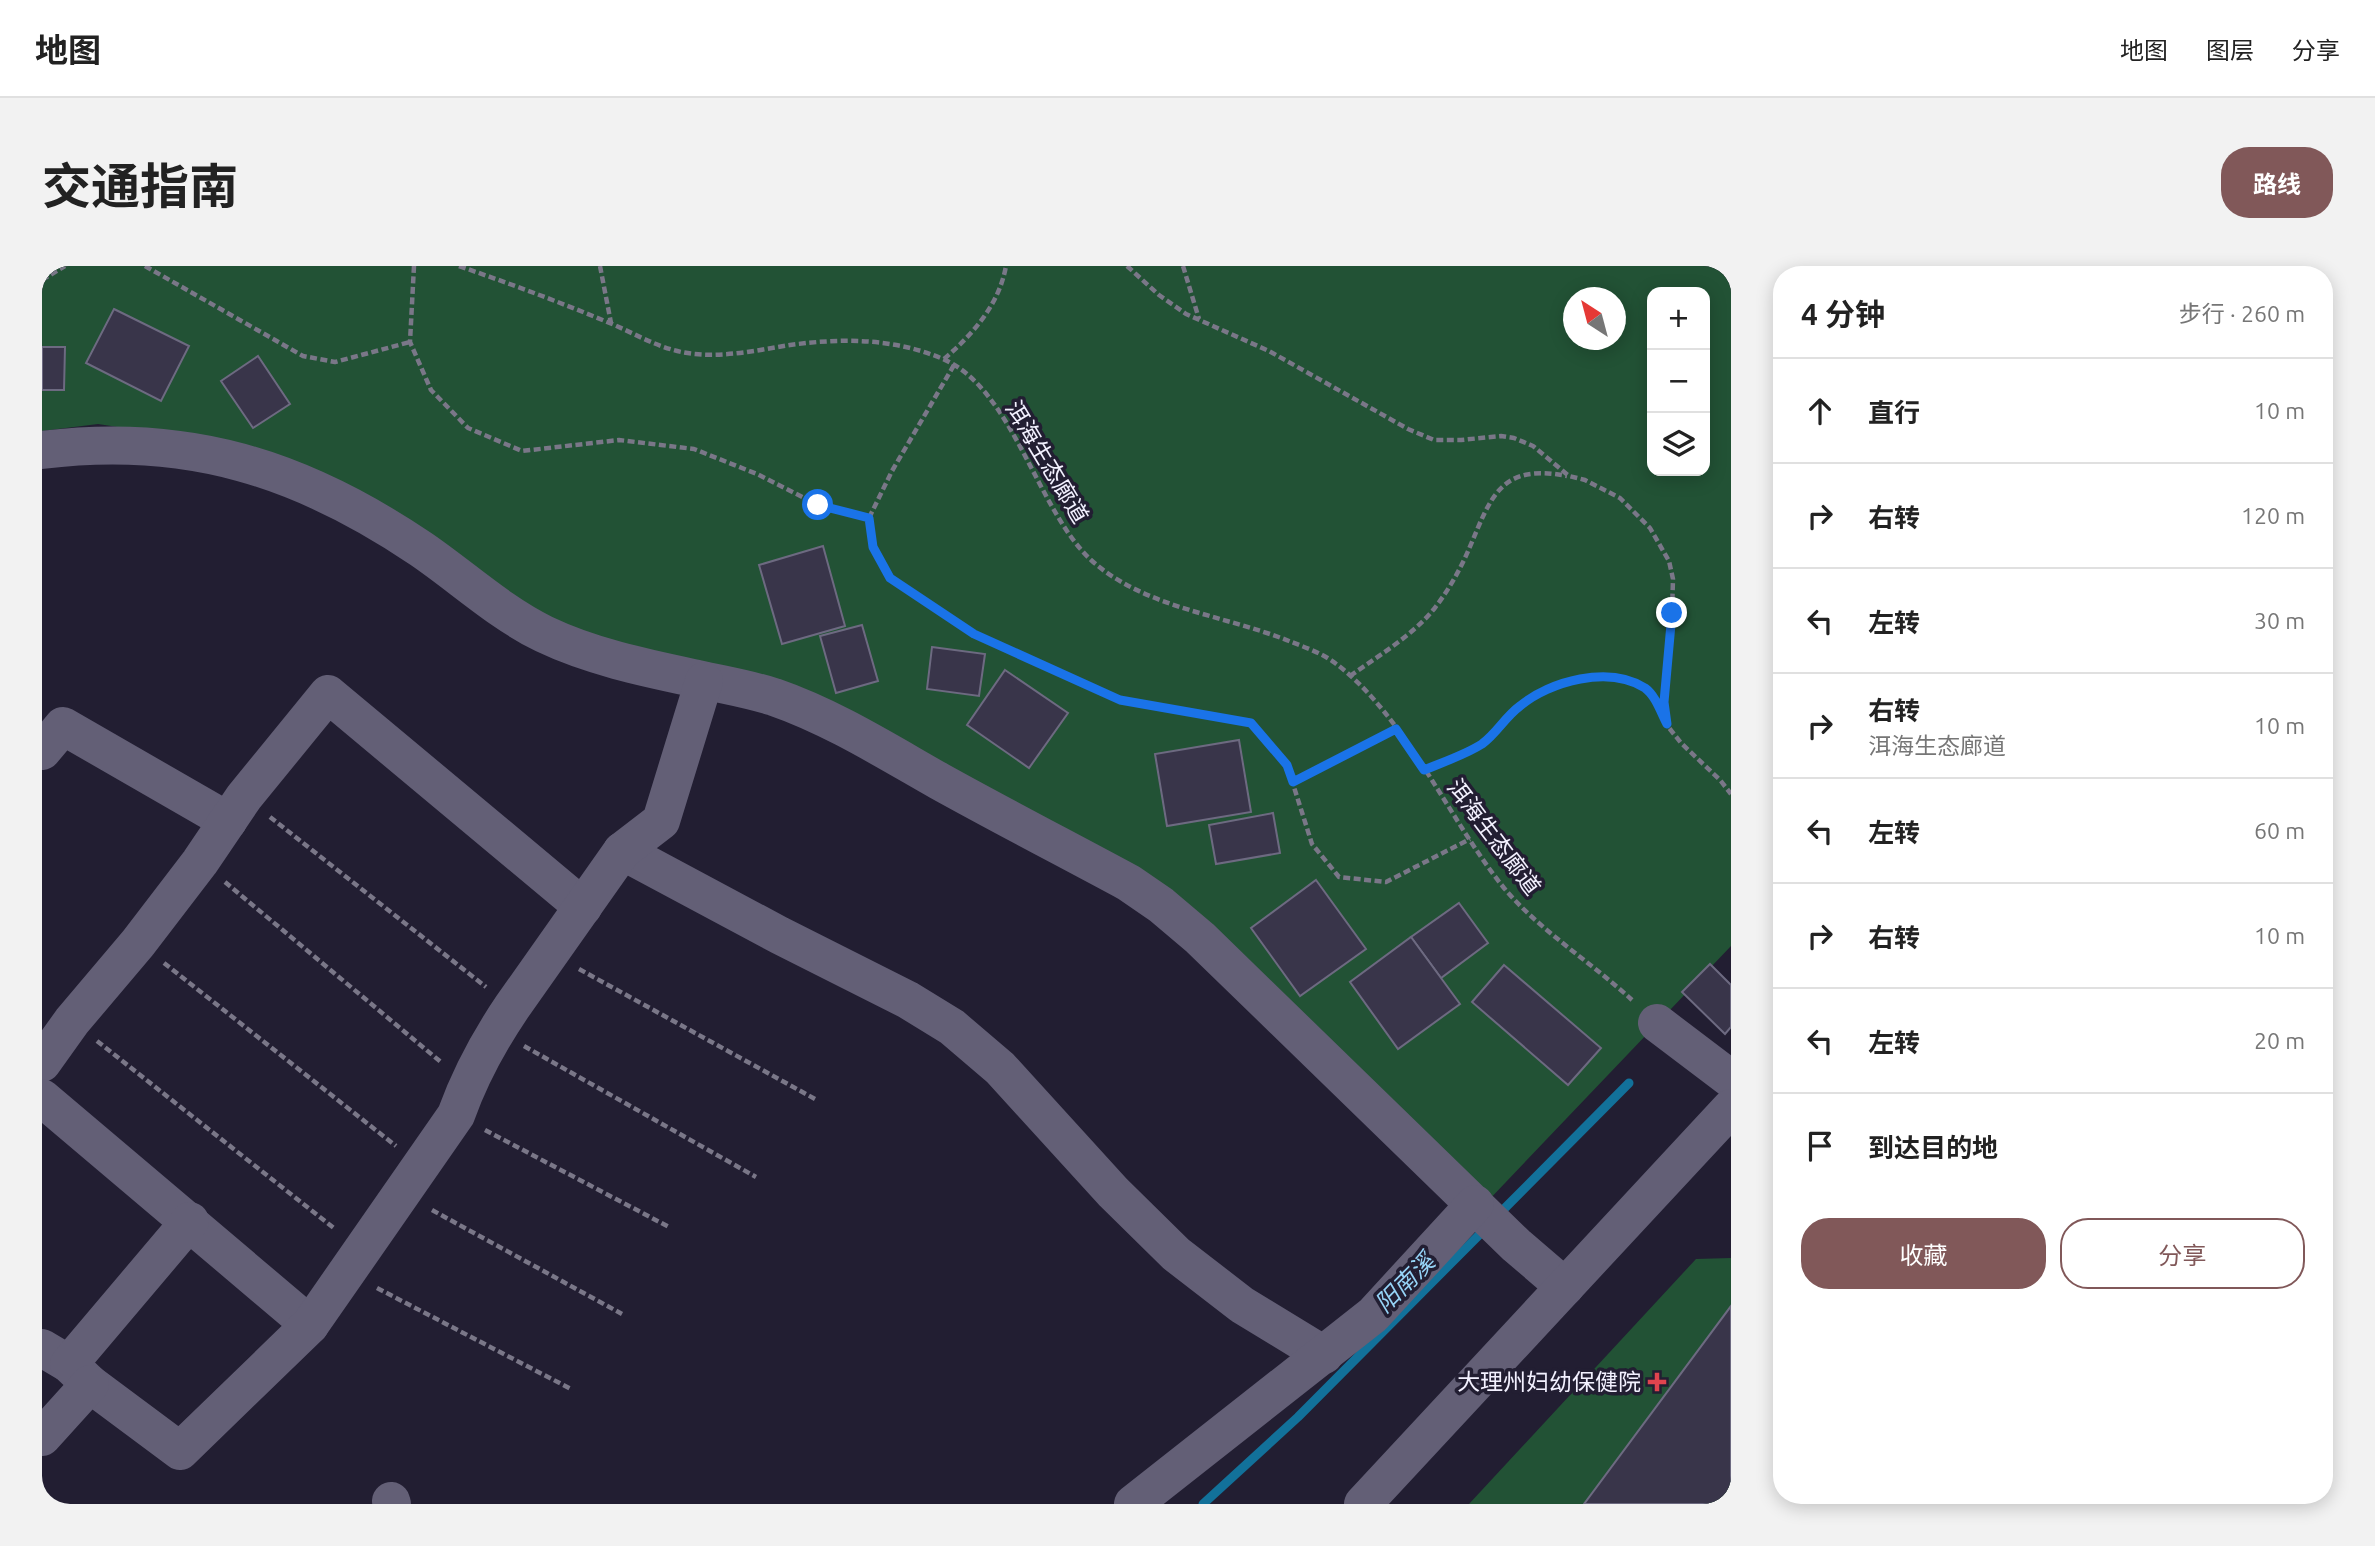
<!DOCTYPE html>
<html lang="zh">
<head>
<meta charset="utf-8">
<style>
	body { margin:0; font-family:Ubuntu,"Noto Sans SC",sans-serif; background:#f2f2f2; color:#222 }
	.controls { position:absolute; right:21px; top:21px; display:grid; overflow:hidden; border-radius:14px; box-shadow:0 4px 18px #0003 }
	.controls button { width:63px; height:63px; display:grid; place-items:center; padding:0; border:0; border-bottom:2px solid #e0e0e0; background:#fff; color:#222; font:35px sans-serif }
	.compass { position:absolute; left:1521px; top:21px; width:63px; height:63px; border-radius:50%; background:#fff; box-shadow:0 4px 18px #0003; rotate:324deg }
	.stop { position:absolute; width:21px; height:21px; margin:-16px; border:5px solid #1a73e8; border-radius:50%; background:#fff }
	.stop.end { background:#1a73e8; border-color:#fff; box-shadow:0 2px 7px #0008 }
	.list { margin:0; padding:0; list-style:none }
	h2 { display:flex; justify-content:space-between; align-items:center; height:91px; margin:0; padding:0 28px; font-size:30px }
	h2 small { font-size:23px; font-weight:400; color:#767676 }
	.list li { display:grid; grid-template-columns:46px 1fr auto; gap:21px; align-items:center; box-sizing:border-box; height:105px; padding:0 28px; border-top:2px solid #e0e0e0 }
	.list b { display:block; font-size:26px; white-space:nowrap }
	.list p { margin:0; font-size:23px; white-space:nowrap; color:#767676 }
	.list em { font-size:23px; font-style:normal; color:#767676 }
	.actions { display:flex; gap:14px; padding:21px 28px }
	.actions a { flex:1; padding:16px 0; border:2px solid #815859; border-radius:28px; text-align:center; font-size:24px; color:#815859 }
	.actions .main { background:#815859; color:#fff }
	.icon { flex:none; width:38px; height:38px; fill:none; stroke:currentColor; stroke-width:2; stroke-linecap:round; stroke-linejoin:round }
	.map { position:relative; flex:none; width:1689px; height:1238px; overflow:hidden; border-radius:28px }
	header { display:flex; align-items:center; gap:42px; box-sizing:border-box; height:98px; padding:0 35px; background:#fff; border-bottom:2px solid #e0e0e0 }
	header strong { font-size:33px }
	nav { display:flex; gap:38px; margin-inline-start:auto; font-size:24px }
	.intro { display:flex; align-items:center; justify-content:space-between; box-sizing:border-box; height:168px; padding:0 42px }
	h1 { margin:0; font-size:49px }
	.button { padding:18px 32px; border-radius:28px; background:#815859; color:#fff; font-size:24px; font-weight:700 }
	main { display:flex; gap:42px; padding:0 42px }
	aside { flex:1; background:#fff; border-radius:28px; box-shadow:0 4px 18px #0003 }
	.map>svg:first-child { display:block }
	.green { fill:#225235; fill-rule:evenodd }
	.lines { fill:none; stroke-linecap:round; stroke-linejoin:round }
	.stream { stroke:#12719a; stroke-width:9 }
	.building { fill:#39354a; stroke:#6d6a81; stroke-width:2 }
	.path { stroke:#7a7788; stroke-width:4.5; stroke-dasharray:7 3.5; stroke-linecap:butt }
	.minor { stroke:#635f76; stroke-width:38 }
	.route { stroke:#1a73e8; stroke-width:9 }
	.health-dot { fill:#e0444e; stroke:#221e32; stroke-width:2.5 }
	.labels { text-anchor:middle; stroke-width:7; stroke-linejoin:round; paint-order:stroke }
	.street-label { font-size:23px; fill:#f3f1ff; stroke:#221e32 }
	.poi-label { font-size:23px; fill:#f3f1ff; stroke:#221e32; text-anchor:end }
	.water-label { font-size:24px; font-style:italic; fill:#96d4f7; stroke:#221e32 }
</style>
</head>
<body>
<header>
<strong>地图</strong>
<nav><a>地图</a><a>图层</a><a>分享</a></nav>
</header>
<div class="intro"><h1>交通指南</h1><a class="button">路线</a></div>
<main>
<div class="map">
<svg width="1689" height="1238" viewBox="0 0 1689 1238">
	<rect width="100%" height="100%" fill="#221e32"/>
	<g class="green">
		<path d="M0,0h1689v680l-246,258 -341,-322 -507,-230 -98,-38 -336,-174 -105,-16 -56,7zM1610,26h53v179h-53zM1532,32h42v42h-42z"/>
		<path d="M1689,992v246h-262l227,-245z"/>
	</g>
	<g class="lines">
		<g class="stream">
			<path d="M1457,948l130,-131"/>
			<path d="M1161,1238l95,-87 189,-190"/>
		</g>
	</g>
	<g class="building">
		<path d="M72,43l75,37 -28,55 -75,-38z"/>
		<path d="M0,81h23l-1,43h-22z"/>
		<path d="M216,90l32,48 -37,24 -32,-47z"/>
		<path d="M781,280l22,80 -63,18 -23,-79z"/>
		<path d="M820,359l16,56 -42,12 -16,-57z"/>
		<path d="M890,381l53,7 -6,42 -52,-7z"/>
		<path d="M963,404l63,43 -39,55 -62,-43z"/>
		<path d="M1197,474l12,72 -84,14 -12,-72z"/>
		<path d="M1231,547l7,40 -64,11 -7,-39z"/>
		<path d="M1274,614l50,69 -66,47 -49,-68z"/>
		<path d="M1417,637l29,40 -47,35 -30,-41z"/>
		<path d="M1369,671l49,67 -62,45 -48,-67z"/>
		<path d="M1668,698l21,21v42l-6,7 -43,-42z"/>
		<path d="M1462,699l97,83 -33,37 -96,-83z"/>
		<path d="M1689,1040v198h-147z"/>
	</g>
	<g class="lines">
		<g class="path">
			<path d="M103,0l158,90 32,6 75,-20"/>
			<path d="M372,0l-4,76 21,48 37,38 54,23 97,-11 75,9 63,25 61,31 51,13"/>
			<path d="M417,0c49,17 98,35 146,55 30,12 56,30 90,33 32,3 64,-4 95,-9 52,-7 104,-7 153,14 70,30 94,151 148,201 53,48 133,55 198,81 15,6 33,12 46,22 70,52 114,157 169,225 34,41 88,75 128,112"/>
			<path d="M558,0l11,57"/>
			<path d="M1085,0l32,29 27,19 83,37 139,78 26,11h27l40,-4 13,2 19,8 36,30 16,4 35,18 30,30 19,33 4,18 -1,34 -8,89 2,22 15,19 39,37 11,14"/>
			<path d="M1141,0l16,53"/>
			<path d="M0,14l23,-14"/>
			<path d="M902,93c29,-25 55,-54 62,-93"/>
			<path d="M912,99l-62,106 -23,47 4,29 17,31 84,56 146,66 131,23 36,42 25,79 27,33 47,5 84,-43"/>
			<path d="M1308,410c28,-20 62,-40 84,-67 14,-18 26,-39 35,-60 22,-52 31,-86 98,-73"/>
			<path d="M1382,504c19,-8 41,-15 58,-26 16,-11 24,-27 38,-39 28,-22 59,-30 95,-26 10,2 22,4 30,10 10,7 15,21 20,31"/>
			<path d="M1251,515l103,-52"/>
			<path d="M228,551l216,170"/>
			<path d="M183,616l217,181"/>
			<path d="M122,697l232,183"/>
			<path d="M537,703l236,130"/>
			<path d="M55,775l238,188"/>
			<path d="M482,780l232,131"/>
			<path d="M443,864l184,97"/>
			<path d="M390,944l190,104"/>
			<path d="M335,1022l194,101"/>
		</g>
		<g class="minor">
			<path d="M0,184c145,-18 259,18 379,99 41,28 78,63 123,85 48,23 102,34 154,45 26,6 51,10 76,18 58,20 112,54 165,84 63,35 127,68 190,102l32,22 39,33 316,307 49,42"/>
			<path d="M0,485l21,-25 165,95"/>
			<path d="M580,585l157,84 129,65 44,27 48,41 113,124 63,62 66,51 82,50"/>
			<path d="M1615,757l74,56"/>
			<path d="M0,797l30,-42 66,-78 62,-81 44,-65 84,-103 255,213"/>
			<path d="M0,832l268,227"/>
			<path d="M0,1082l27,16 21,20 90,67 130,-126 146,-210c14,-39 33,-74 56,-108l110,-156 39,-30 43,-140"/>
			<path d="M27,1098l121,-143"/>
			<path d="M0,1171l48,-53"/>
			<path d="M349,1235l1,3"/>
			<path d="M1091,1238l240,-189 102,-111"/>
			<path d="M1321,1238l368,-396"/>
		</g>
	</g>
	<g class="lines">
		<path class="route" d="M776,239l51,13 4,29 17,31 84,56 146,66 131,23 36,42 6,17 103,-53 28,41c19,-8 41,-15 58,-26 15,-11 23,-27 38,-38 30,-25 89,-41 125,-18 11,8 16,25 22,36l-3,-22 8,-89"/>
	</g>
	<path class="health-dot" d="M1611.5 1105.5h7v7h7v7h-7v7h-7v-7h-7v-7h7z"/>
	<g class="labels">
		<g class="street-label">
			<text transform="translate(1005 196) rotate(59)" y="8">洱海生态廊道</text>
			<text transform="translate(1452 571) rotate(53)" y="8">洱海生态廊道</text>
		</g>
		<g class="poi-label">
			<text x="1599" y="1124">大理州妇幼保健院</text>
		</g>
		<g class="water-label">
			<text transform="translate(1363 1017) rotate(-45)" y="8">阳南溪</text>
		</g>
	</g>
</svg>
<div class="controls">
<button>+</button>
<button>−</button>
<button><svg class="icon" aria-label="layers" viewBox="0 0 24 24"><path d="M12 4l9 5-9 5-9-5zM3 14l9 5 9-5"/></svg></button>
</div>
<svg class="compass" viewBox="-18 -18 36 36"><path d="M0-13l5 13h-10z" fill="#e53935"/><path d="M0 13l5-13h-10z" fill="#767676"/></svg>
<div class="stop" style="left:776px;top:239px"></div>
<div class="stop end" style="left:1630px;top:347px"></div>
</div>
<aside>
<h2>4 分钟<small>步行 · 260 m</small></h2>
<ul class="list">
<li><svg class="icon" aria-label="ahead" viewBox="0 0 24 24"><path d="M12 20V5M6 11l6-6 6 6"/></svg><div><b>直行</b></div><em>10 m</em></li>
<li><svg class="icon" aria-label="right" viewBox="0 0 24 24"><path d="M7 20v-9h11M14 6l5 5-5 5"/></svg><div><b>右转</b></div><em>120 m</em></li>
<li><svg class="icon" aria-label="left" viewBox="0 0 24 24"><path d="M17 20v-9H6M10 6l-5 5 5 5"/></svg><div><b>左转</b></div><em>30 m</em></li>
<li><svg class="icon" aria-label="right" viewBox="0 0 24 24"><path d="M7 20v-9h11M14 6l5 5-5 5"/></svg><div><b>右转</b><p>洱海生态廊道</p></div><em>10 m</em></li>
<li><svg class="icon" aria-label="left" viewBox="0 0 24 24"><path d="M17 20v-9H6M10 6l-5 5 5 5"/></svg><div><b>左转</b></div><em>60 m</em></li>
<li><svg class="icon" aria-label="right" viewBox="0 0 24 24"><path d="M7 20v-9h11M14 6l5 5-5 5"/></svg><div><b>右转</b></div><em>10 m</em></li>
<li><svg class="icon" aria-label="left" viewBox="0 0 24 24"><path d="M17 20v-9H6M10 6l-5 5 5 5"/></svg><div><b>左转</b></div><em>20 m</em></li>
<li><svg class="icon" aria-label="arrive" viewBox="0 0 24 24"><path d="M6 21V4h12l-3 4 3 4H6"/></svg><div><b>到达目的地</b></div></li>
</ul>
<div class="actions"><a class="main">收藏</a><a>分享</a></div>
</aside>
</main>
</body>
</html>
